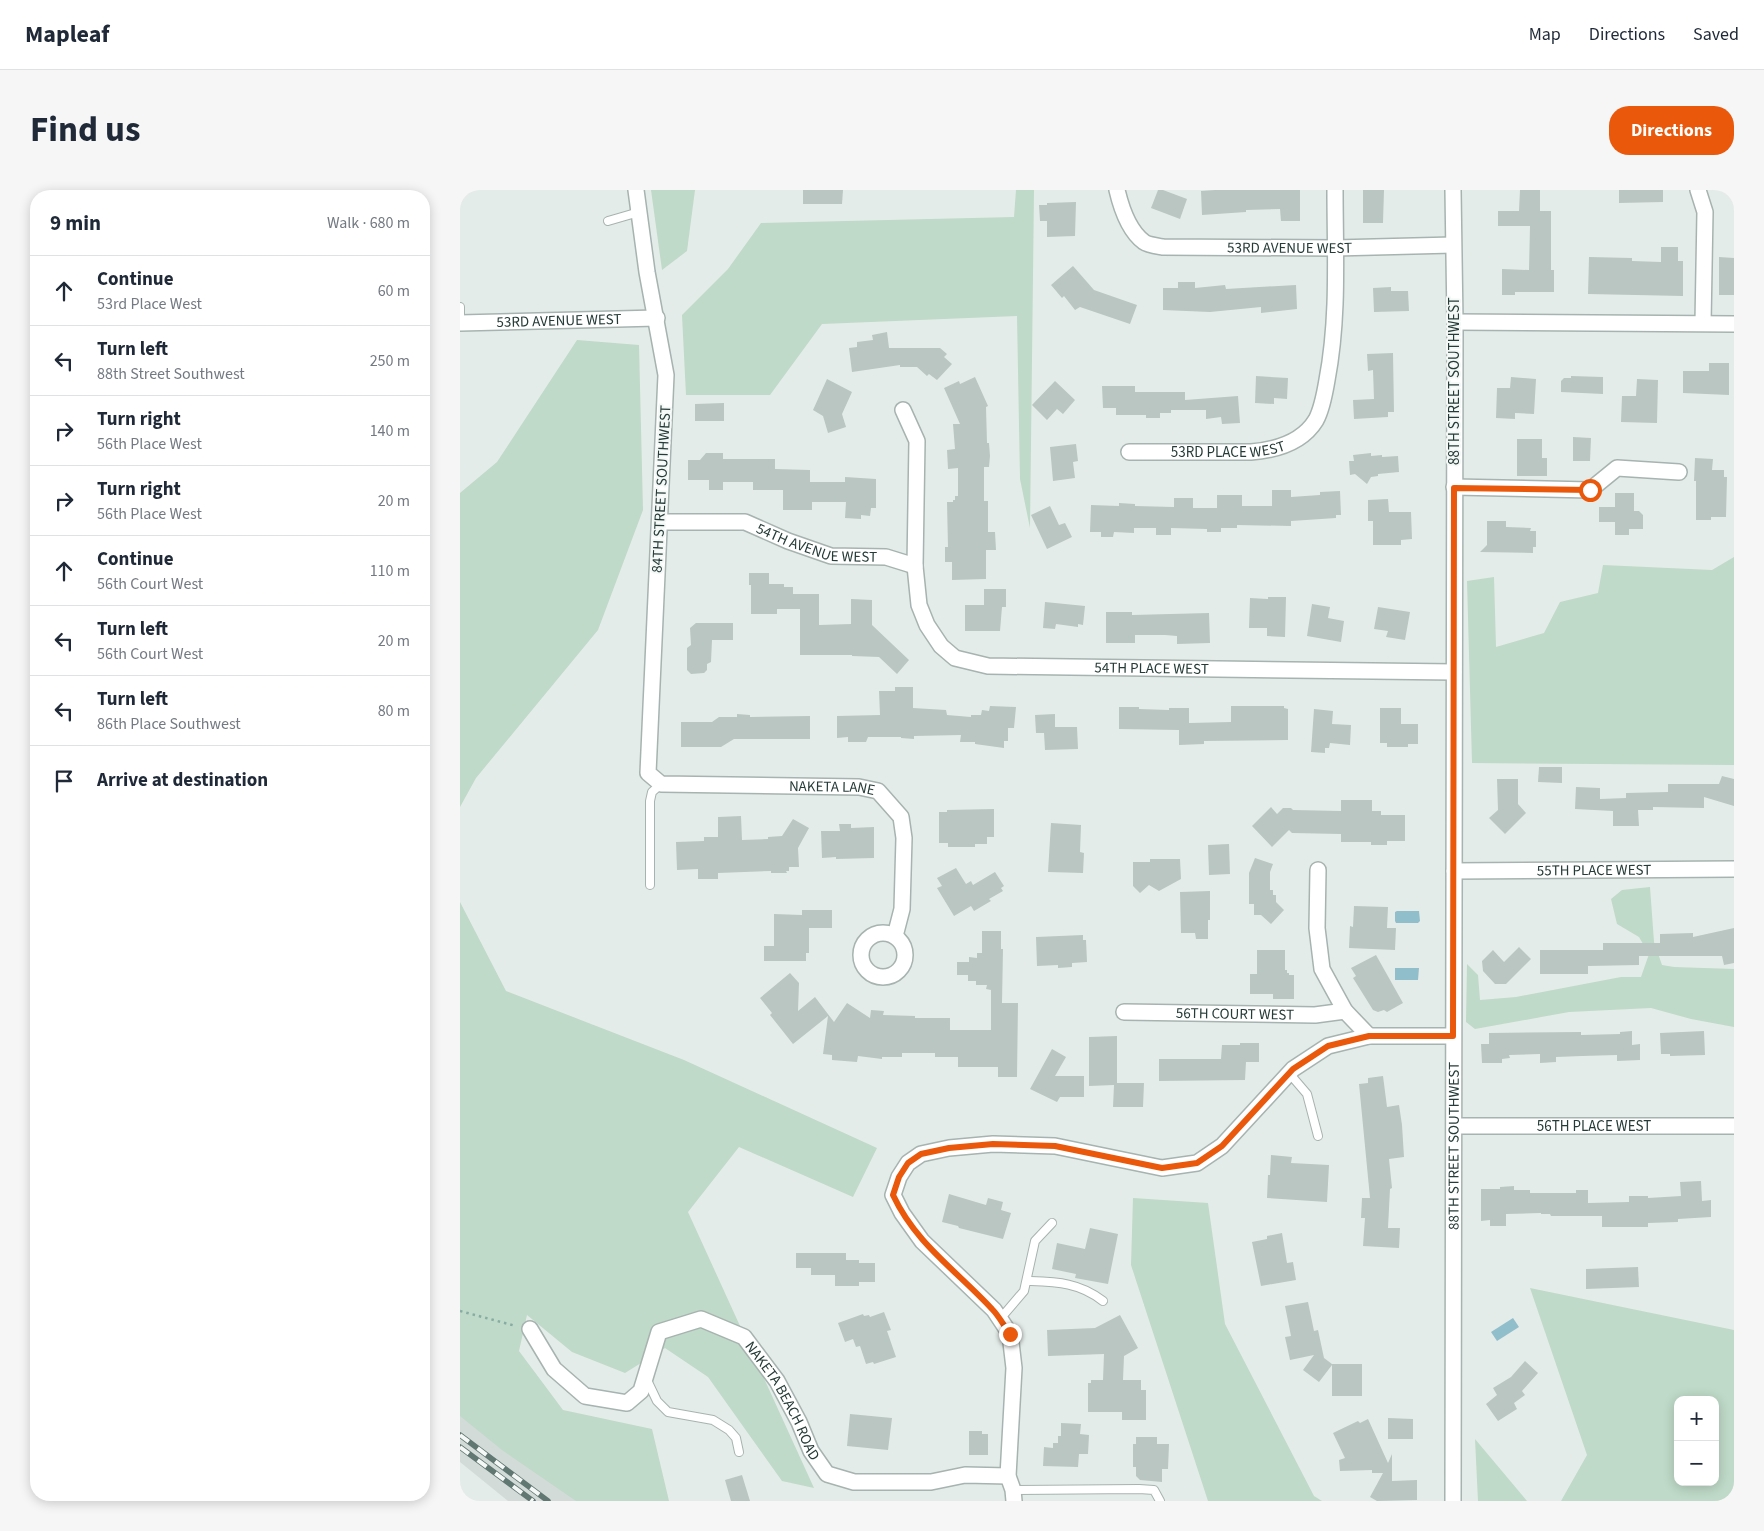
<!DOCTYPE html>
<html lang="en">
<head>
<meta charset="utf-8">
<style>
	body { margin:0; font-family:"Source Sans 3",sans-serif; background:#f6f6f7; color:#1f2937 }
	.controls { position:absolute; right:15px; bottom:15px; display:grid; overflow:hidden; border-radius:10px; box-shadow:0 2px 12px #0003 }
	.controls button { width:45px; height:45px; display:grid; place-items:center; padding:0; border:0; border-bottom:1px solid #e0e1e3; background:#fff; color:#1f2937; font:25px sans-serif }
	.stop { position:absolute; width:15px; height:15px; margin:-11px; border:4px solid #ea580c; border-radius:50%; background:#fff }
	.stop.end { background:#ea580c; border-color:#fff; box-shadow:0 1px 5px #0008 }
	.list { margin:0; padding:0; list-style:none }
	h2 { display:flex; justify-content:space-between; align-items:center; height:65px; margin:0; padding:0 20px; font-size:21px }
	h2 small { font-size:16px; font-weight:400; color:#747a83 }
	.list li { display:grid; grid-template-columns:32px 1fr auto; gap:15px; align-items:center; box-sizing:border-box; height:70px; padding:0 20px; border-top:1px solid #e0e1e3 }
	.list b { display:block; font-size:19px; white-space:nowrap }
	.list p { margin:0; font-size:16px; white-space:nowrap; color:#747a83 }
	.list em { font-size:16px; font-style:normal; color:#747a83 }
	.icon { flex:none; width:28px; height:28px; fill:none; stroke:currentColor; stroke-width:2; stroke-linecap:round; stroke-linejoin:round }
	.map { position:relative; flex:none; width:1274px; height:1311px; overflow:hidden; border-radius:20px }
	header { display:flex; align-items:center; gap:30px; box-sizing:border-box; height:70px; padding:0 25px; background:#fff; border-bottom:1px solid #e0e1e3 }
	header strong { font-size:24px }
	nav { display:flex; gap:28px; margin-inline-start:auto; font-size:18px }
	.intro { display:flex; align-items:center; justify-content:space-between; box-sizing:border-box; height:120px; padding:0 30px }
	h1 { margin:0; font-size:35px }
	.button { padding:12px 22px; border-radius:20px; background:#ea580c; color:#fff; font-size:18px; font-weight:700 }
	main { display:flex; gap:30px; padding:0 30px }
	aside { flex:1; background:#fff; border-radius:20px; box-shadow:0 2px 12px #0003 }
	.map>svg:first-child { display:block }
	.built { fill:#d2dbd8 }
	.green { fill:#bfdac8; fill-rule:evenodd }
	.water { fill:#91becb }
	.building { fill:#b9c6c2 }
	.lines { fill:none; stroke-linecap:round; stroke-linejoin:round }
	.service-casing { stroke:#a7b3b0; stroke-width:10 }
	.minor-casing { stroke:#a7b3b0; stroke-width:18 }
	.tertiary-casing { stroke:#a7b3b0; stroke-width:18 }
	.path { stroke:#87aca3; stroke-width:2.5; stroke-dasharray:2.5 4; stroke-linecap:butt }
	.service { stroke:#fff; stroke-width:8 }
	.minor { stroke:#fff; stroke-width:15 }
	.tertiary { stroke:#fff; stroke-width:15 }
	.rail-casing { stroke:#607772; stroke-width:5.5 }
	.rail { stroke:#f4f8f6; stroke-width:4; stroke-dasharray:11; stroke-linecap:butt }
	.route { stroke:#ea580c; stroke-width:6 }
	.labels { text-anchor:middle; stroke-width:4; stroke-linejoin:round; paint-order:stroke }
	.street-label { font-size:15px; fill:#253b37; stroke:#f4f8f6 }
</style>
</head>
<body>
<header>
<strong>Mapleaf</strong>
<nav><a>Map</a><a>Directions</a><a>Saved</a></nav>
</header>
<div class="intro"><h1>Find us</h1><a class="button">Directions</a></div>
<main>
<aside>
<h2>9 min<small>Walk · 680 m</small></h2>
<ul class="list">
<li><svg class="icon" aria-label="ahead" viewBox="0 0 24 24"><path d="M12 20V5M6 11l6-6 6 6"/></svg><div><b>Continue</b><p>53rd Place West</p></div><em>60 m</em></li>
<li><svg class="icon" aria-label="left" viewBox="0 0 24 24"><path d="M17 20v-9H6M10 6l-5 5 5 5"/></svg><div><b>Turn left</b><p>88th Street Southwest</p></div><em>250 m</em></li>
<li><svg class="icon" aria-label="right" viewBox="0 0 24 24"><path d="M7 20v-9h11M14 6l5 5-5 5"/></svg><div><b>Turn right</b><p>56th Place West</p></div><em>140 m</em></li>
<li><svg class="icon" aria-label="right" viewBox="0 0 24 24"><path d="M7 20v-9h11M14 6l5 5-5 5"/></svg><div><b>Turn right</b><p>56th Place West</p></div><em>20 m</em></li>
<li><svg class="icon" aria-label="ahead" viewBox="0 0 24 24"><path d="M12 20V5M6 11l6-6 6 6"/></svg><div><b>Continue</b><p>56th Court West</p></div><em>110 m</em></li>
<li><svg class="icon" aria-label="left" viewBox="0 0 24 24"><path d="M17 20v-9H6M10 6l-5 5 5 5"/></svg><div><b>Turn left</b><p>56th Court West</p></div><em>20 m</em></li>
<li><svg class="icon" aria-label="left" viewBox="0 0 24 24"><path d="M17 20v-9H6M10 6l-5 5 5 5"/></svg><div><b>Turn left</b><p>86th Place Southwest</p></div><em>80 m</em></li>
<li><svg class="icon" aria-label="arrive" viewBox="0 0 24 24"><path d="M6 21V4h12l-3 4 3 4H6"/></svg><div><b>Arrive at destination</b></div></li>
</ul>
</aside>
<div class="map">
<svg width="1274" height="1311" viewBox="0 0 1274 1311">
	<rect width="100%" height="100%" fill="#e4ece9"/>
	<path class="built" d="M0,1198l153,113h-105l-48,-39z"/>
	<g class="green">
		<path d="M191,0h44l-8,61 -25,19z"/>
		<path d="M556,0h18l-4,338 -10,-49 -3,-163 -195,8 -52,71h-84l-4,-80 46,-46 33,-46 253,-6z"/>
		<path d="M117,150l62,5 4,165 -45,120 -122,148 -16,29v-314l37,-31z"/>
		<path d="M1274,367v208l-262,-2 -5,-182 27,-4 2,70 48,-14 16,-31 38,-9 5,-28 109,5z"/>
		<path d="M1190,697l4,55 8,23 12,2 60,2v58l-43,-8 -40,-11 -82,4 -94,17 -9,-7 1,-58 11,11 2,25 36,-3 105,-20h20l8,-23 -10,-17 -22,-13 -6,-25 11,-9z"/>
		<path d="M0,712l46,89 178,69 193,88 -24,49 -114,-50 -51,65 126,276 -32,-7 -74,-104 -43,-29 -40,25 -53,-21 -45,-37 -8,36 44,59 89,19 17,72h-93l-74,-51 -42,-34z"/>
		<path d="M673,1008l75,5 17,121 89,172 8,5h-114l-77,-236z"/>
		<path d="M1070,1098l204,42v171h-173l26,-46zM1218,1210h37v82h-37z"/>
		<path d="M1015,1249l52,62h-49z"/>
	</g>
	<g class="water">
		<path d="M937,721h22l1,10 -2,2h-22l-1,-2v-9z"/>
		<path d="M935,778h24l-1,12h-23z"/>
		<path d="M1053,1128l6,9 -22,14 -6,-9z"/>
	</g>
	<g class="building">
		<path d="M343,0h40l-1,14h-39z"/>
		<path d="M698,0h5l24,9 -7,20 -29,-11z"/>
		<path d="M755,0h85v31h-19l-1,-12 -34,1v2l-44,3 -1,-24z"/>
		<path d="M903,0h21l-1,33h-20z"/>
		<path d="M1060,0h20v21h11v59h3v22h-39v3h-13v-26l27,1 1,-44h-32v-15h21z"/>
		<path d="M1159,0h44v12l-44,1z"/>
		<path d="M616,12l-1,34 -28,1v-16h-7l-1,-16h8v-2z"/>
		<path d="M1201,57h17v14h5v35l-95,-2 1,-37 43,1v3l29,1z"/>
		<path d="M1259,67l15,1v37h-15z"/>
		<path d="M613,76l21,24 43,15 -7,19 -50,-17 -5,3 -11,-14 -2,2 -11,-13z"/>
		<path d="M718,92h17v6l30,-3 1,4 70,-4 1,24 -36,4v-6l-51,5 -47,-2v-22h15z"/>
		<path d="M931,97v4h17l1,20 -35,1 -1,-24z"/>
		<path d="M427,142l2,16h51l7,6 -3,3 8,7 -15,16 -8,-6 -2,2 -10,-9h-17v-2l-48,7 -3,-24 8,-1v-5l16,-2 -1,-5z"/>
		<path d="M933,163l1,59h-6v5l-34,2 -1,-19 21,-1 -1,-29 -5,1 -1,-17z"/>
		<path d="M1249,173h20v32l-46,-2v-22h26z"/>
		<path d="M796,186l32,2 -1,21 -13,-1v6l-19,-1z"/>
		<path d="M1111,186l32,1v17l-42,-2v-11l3,-3h7z"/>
		<path d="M515,187l13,29 -2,1 1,36h2l1,13 -1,11h-5v34h4v31h7l1,18h-10v29l-34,1v-18h-7v-15h3l-1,-45h6v-2h2v-4h3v-28l-10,1 -1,-19 8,-1 -2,-25h7l-16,-36 15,-7 1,3z"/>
		<path d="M1051,187l25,2 -2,35 -19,-1v6l-19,-1 1,-30h13z"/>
		<path d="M367,189l25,13 -10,22 4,13 -18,6 -5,-17 -10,-6z"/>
		<path d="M1177,189l21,1 -1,43 -36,-1 1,-26h14z"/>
		<path d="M595,191l20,19 -12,14 -6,-5 -10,11 -15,-15z"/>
		<path d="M642,196h33v6h50v8l53,-4 2,27 -18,1 -1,-7 -15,2v-9h-35v3h-11v5h-14v-3h-30v-7h-13z"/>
		<path d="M264,213v18h-29v-17z"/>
		<path d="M1113,247l18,1 -1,23h-17z"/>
		<path d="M1057,249h25v19h5v18h-30z"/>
		<path d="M616,254l2,17 -5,1 2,16 -22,3 -3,-34z"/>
		<path d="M246,263h17v6h52v10l35,1v12h35v-5l31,2v29h-5l-1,8 -9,-1v4l-16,-1 1,-16h-34v8h-29v-20h-30v-8h-30v8h-14v-10h-21v-20h12z"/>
		<path d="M911,263v3l11,-1v2l16,-1 1,16 -21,2v2l-7,1 -4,7 -12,-10 -5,1 -1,-14h5l-1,-6z"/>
		<path d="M1235,268l18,1 -1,11h12v7h3l-1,40h-15v3h-15v-39h-2z"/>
		<path d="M812,300h19v7l29,-2v-3l20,-1 1,24h-5v3l-45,3v5l-54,-1v3h-16v4h-14v-3l-36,-1v7h-15v-7h-22v5l-20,-1 -1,5h-12v-5h-11l1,-27 28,1v-3l16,1v2l39,1v-9h19v10h24v-13h25v11h30z"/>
		<path d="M1155,303h19v18h5l4,4v14h-14v6h-14v-13h-16v-15h16z"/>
		<path d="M928,309l1,13h22l1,27 -11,1v5h-28v-24h-5v-21z"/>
		<path d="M590,316l9,19 6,-2 7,14 -25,12 -16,-34z"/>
		<path d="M1027,331h19v6l25,1 -1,3h6v16h-3v6l-53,-1 7,-7z"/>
		<path d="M289,383h20v11h15v3h9v7h26v31l32,-1v-25l21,1v25l37,35 -12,14 -18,-17 -27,-1v-1h-52v-46h-23v5h-26v-29h-2z"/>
		<path d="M524,399h22v18h-4l-2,24h-35v-26h19z"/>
		<path d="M808,407h18l-1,40 -18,-1v-8h-18l1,-30 18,1z"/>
		<path d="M585,412l40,4 -2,19 -5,-1v3l-22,-3 -1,5 -12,-1z"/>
		<path d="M852,414l18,3 -2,11 16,3 -3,21 -34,-6z"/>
		<path d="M918,417l32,5 -5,28 -19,-3 2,-6 -14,-2z"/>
		<path d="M646,422h26v3l77,-2 1,30 -33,1v-8l-12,-1h-30v8h-29z"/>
		<path d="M236,433h37v17h-21l-1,22 -4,2v6l-3,3 -13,1 -4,-4v-22l4,-3 -1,-17z"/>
		<path d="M435,497h18v21l33,2 1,5 24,2v-2h10l1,-5 7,1 1,-5 26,1 -2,21h-6v13h-4v7l-29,-4v-2h-15l1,-7 -47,1v3l-13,-1v-1h-33l-2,5h-18v-5l-11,1v-22l43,-1 -1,-24h16z"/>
		<path d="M771,516h53v2l4,1v31l-84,1v3l-25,1v-15l-60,-1v-22h20v2l30,1v-2h20v15l42,-1z"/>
		<path d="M920,518h21v16h17v20h-10v3h-21v-4h-7z"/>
		<path d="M854,519l19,2 -1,13 19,1 -1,20 -20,-2 -1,5h-4v5l-14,-1z"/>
		<path d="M277,524l13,1v2l60,-1v23h-76l-13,8h-40v-25h31l7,-5h18z"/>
		<path d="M595,524v13h22l1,22 -33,1 -1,-17h-8l-1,-18z"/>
		<path d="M1079,577h23v16l-24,-1z"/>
		<path d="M1262,586l12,3v27l-30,-9v11l-51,-1v3h-15l1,16h-26v-15l-38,-2 1,-22 24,1v11l26,-1v-5l42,-1v-8h51z"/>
		<path d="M1037,589h21v25l8,9 -21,21 -16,-16 9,-8z"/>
		<path d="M881,610h31v11h9v4h24v26h-18v4h-16v-3h-30v-8l-49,-1 -3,-3 -17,17 -20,-21 19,-19 6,7 6,-6h8l2,2 48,1z"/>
		<path d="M534,619v28h-7v7h-12v3h-27v-4h-9v-31h8v-2z"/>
		<path d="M281,626l1,24 26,-1v-2l14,-1 11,-17 16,9 -11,20 1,19h-10v4h-3l1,2h-16v-2l-53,2v6h-20v-10l-21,1 -1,-28 28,-1v-4h14v-20z"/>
		<path d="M591,633l30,2 -1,27 4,1 -1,20 -35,-1z"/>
		<path d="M379,634h12v4l23,-1v31l-38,1v-2l-14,1 -1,-27h19z"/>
		<path d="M769,654l1,30 -21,1 -1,-30z"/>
		<path d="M795,668l18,6 -3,8v18h3v5h3v7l8,8 -13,14 -10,-9h-7v-11h-5v-31z"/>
		<path d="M690,669h30l1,20 -22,12 -10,-6 -9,8 -7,-7v-24h17z"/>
		<path d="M496,678l10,16 5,-3 2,4 22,-13 9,14 -3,2 2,3 -14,8 2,2 -17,10 -3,-5 -17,10 -17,-28 5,-2 -5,-8z"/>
		<path d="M750,701v29h-2v19h-12l-1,-6h-14l-1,-41z"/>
		<path d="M894,716l34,1 -1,21h9l-1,22 -46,-2 1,-22 3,1z"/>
		<path d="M342,720h30v18h-23v25h-3v8h-42v-15h10v-32l28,1z"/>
		<path d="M1274,738v35l-10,2 -2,-9h-83v9l-51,1v8h-48v-24h63v-7h57v-9l33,-1v4z"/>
		<path d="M522,741h19v18h2l-1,54h16l-1,74h-19v-10h-40v-10h-23v-4h-33v4h-20v2l-24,-3 -1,6 -25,-2v-5l-9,-1 5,-38 -35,28 -23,-29 2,-2 -12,-15 30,-25 9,10 -1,28 17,-14 19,25 13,-19 23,15 1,-8 13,1 -1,4 32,1v2h35v12h41v-40l-5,-1 1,-4h-11v-4h-8v-6h-11v-13h12v-5l8,1v-5h5z"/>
		<path d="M623,745v5h3l1,22 -15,1v4l-14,1v-3l-21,1 -1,-29z"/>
		<path d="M1059,757l12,12 -25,25h-11l-12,-13 -1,-10 11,-11 11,12z"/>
		<path d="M797,760h28v20h2v3h2v2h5v24h-21v-5h-23v-20h7z"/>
		<path d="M916,765l27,48 -16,9 -3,-2 -6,2 -5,-2 -20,-32 3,-2 -5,-8z"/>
		<path d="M1172,841v14l8,-1v16l-23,1v-6l-35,1 -26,1v5l-16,1v-9l-31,1 1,3 -8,1v4h-20l-1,-19h8v-11l92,-1v3l39,-1v-2z"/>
		<path d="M1244,841l1,24 -35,1v-2h-9l-1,-21z"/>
		<path d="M657,846v47h27l-1,24h-30l1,-22 -25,1v-49z"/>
		<path d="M780,853h19v19h-13l-1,18 -86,1v-22h62l1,-14h18z"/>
		<path d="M592,859l14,8 -11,19h29v21h-24l-3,5 -27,-13z"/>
		<path d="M923,886l4,31 12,-2 3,20 2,32 -15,2 3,29 -2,1 -2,39h12l-1,20 -36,-2 2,-28h-4l1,-20h8l-11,-114 9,-1v-5z"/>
		<path d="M811,965l21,2 -1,6 38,2 -2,37 -60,-4 1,-23h2z"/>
		<path d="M1241,991l1,20 9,-1v17l-33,2v3l-30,1v4h-46v-11h-51l-1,-2h-9v-1l-35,1v12h-16v-6l-9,1v-32h19v-2l14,-1v4h16v3h46v-3h12v13l41,-1v-6h19v2l33,-2 -1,-14z"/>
		<path d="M489,1004l37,11 2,-7 15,4 -2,8 10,3 -8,26 -44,-11 -1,-2 -16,-4z"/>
		<path d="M630,1038l28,6 -10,50 -33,-6 1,-4 -24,-5 5,-26 28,6z"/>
		<path d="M822,1043l5,30 6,-1 3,18 -35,6 -9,-44 15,-3v-3z"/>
		<path d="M336,1063h50v7h13v3h16v19h-16v4h-24v-11h-24v-7h-15z"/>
		<path d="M1178,1077l1,20 -53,2v-20z"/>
		<path d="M848,1112l6,29 4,-1 6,28 8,6h30v32h-30v-31l-13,17 -16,-12 11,-15 -24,5 -5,-23 6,-1 -6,-30z"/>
		<path d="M424,1122l7,18 -4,1 9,26 -22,7 -1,-2 -7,2 -6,-18 -4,1 -3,-8 -8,3 -7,-19 25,-9 1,2 5,-1 1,2z"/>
		<path d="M660,1125l18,33 -14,8 -1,24h18v10h5v30h-24v-8h-34v-29h3v-3h12l1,-26 -56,2 -1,-26 48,-2z"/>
		<path d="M1065,1171l13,12 -16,18 3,4 -11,8 3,6 -19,12 -12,-17 11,-9 -4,-7 18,-11z"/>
		<path d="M390,1224l42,4 -4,32 -41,-4z"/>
		<path d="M928,1228l25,1v20h-25z"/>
		<path d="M908,1229l20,44 4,-9v27l25,-1v20l-40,1 -7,-4 13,-24h-11v-3l-32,1 -1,-11 6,-2 -12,-25 25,-12 2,2z"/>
		<path d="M601,1233l20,1 -1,10 9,1 -1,19h-9l-1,13 -35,-1 1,-19 9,1v-5h5v-7h3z"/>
		<path d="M509,1241h13v3h6v21h-19z"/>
		<path d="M676,1247h21v7h12l-1,25h-6v13l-22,-2 -4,-4v-9h-3v-23h3z"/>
		<path d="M282,1285l8,26h-19l-6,-21z"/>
	</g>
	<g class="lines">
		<defs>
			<g id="service">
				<path d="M148,31l31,-9"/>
				<path d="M0,117v16"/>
				<path d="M190,695v-84l2,-9 9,-8"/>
				<path d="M829,883l18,21 11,42"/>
				<path d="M567,1091c29,1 52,1 76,20"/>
				<path d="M540,1129l24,-28 11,-50 17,-18"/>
				<path d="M186,1188l11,23 11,11 45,8 16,10 7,8 3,14"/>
				<path d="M553,1300l126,-1 15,1 6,11"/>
			</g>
			<g id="minor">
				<path id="s1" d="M176,0l11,82 19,103 -18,398 13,11 198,3 19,4 23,26 3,21 -2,71 -7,27"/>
				<path id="s2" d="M657,0c4,17 12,41 27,52 4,3 13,4 19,5l172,1 118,-3"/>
				<path d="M1238,0l7,22 -2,111"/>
				<path d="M995,132l279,2"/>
				<path id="s3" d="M0,133l197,-5"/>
				<path id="s4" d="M443,220l14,31 -2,125 4,39 8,20 14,21 14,12 33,8 466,6"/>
				<path id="s5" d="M669,262h122c25,-2 51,-9 65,-32 6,-11 9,-28 11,-40 12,-63 8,-127 8,-190"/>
				<path d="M994,297l136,3 27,-22 62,4"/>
				<path id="s6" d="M200,332h85l43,19 43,15 55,1 29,9"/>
				<path d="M858,680l-1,58 5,41 23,42 24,25"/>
				<path id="s7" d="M994,681l280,-2"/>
				<circle cx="423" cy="765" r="22"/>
				<path id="s8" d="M664,822l191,3 30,-4"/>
				<path id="s9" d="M995,936h279"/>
				<path id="s10" d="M70,1139l24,40 31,27 42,7 14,-12 18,-59 42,-13 43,18 33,44 22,41 12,29 16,23 27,8h77l34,-7 43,1"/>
				<path d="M554,1311l-1,-11 -5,-14 6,-108 -4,-34 -16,-24 -72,-69 -20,-28 -9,-18 6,-18 9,-14 13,-9 28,-6 44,-4 62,2 107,22 35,-5 25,-17 71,-77 35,-23 41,-10h84"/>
			</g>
			<g id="tertiary">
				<path id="s11" d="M993,1311l2,-1179 -2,-132"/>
			</g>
		</defs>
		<use href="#service" class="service-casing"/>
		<use href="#minor" class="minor-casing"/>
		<use href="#tertiary" class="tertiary-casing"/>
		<path class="path" d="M0,1121l56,15"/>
		<use href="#service" class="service"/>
		<use href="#minor" class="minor"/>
		<use href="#tertiary" class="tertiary"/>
		<defs>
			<g id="rail">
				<path d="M0,1245l88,66"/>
				<path d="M0,1257l73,54"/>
			</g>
		</defs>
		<use href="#rail" class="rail-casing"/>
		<use href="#rail" class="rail"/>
	</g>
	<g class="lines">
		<path class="route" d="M550,1144c-6,-8 -11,-18 -18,-25 -36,-39 -76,-65 -99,-114l6,-18 9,-14 13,-9 28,-6 44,-4 62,2 107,22 35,-5 25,-17 71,-77 35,-23 41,-10h84l1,-548 136,2"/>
	</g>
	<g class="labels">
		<g class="street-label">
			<text dy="5" stroke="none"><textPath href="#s2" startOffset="206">53RD AVENUE WEST</textPath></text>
			<text dy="5" stroke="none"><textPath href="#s3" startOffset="99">53RD AVENUE WEST</textPath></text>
			<text transform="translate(994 191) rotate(-90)" y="5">88TH STREET SOUTHWEST</text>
			<text dy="5" stroke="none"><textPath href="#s5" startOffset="99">53RD PLACE WEST</textPath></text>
			<text transform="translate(201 299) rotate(-87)" y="5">84TH STREET SOUTHWEST</text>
			<text dy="5" stroke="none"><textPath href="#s6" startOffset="161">54TH AVENUE WEST</textPath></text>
			<text dy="5" stroke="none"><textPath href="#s4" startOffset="461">54TH PLACE WEST</textPath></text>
			<text dy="5" stroke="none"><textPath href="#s1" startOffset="774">NAKETA LANE</textPath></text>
			<text dy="5" stroke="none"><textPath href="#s7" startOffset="140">55TH PLACE WEST</textPath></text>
			<text dy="5" stroke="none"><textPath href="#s8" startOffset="111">56TH COURT WEST</textPath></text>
			<text dy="5" stroke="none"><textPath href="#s9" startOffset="139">56TH PLACE WEST</textPath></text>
			<text dy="5" stroke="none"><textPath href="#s11" startOffset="355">88TH STREET SOUTHWEST</textPath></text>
			<text dy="5" stroke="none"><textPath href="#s10" startOffset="376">NAKETA BEACH ROAD</textPath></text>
		</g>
	</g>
</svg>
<div class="controls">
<button>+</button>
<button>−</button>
</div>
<div class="stop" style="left:1130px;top:300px"></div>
<div class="stop end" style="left:550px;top:1144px"></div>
</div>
</main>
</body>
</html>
